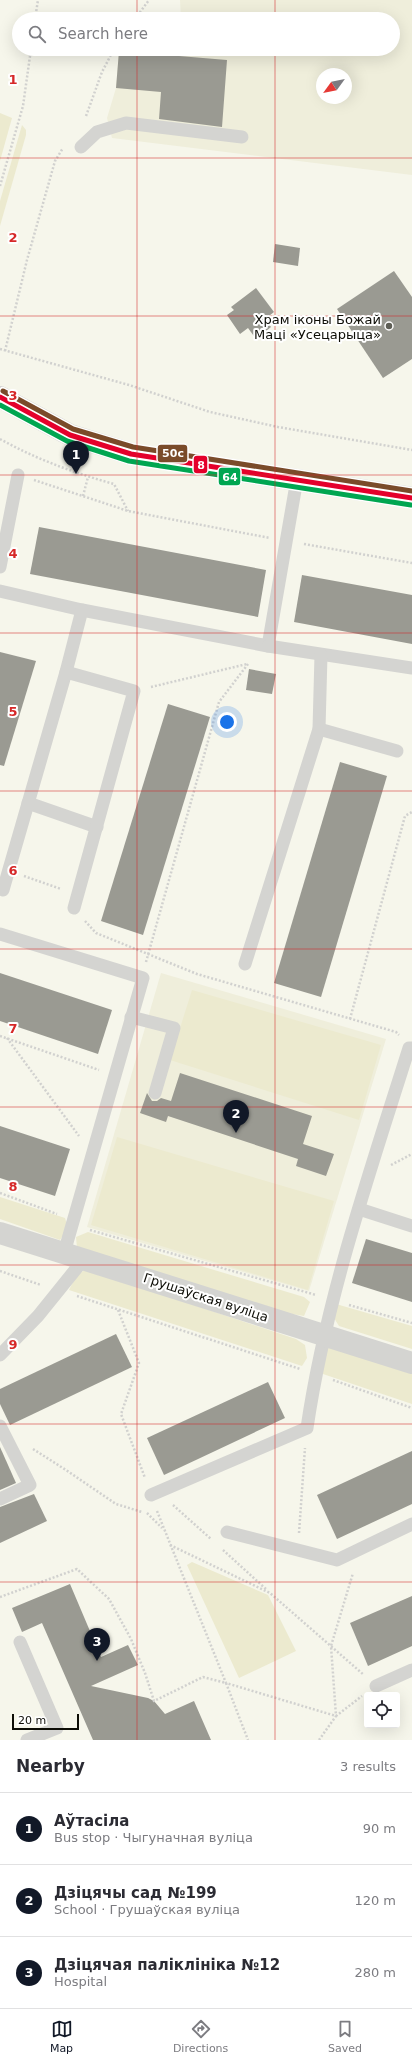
<!DOCTYPE html>
<html lang="en">
<head>
<meta charset="utf-8">
<style>
	body { margin:0; font-family:"DejaVu Sans",sans-serif; background:#f2f2f3; color:#2b2b33 }
	.controls { position:absolute; right:12px; bottom:12px; display:grid; overflow:hidden; border-radius:4px; box-shadow:0 4px 16px #0002 }
	.controls button { width:36px; height:36px; display:grid; place-items:center; padding:0; border:0; border-bottom:1px solid #e1e1e2; background:#fff; color:#2b2b33; font:20px sans-serif }
	.compass { position:absolute; left:316px; top:68px; width:36px; height:36px; border-radius:50%; background:#fff; box-shadow:0 4px 16px #0002; rotate:237deg }
	.scale { position:absolute; left:12px; bottom:10px; width:67px; box-sizing:border-box; padding-left:4px; border:2px solid #0d0d06; border-top:0; font-size:11px; line-height:14px; white-space:nowrap; color:#0d0d06; -webkit-text-stroke:3px #fff; paint-order:stroke }
	.you { position:absolute; left:227px; top:722px; width:14px; height:14px; margin:-10px; border:3px solid #fff; border-radius:50%; background:#1a73e8; box-shadow:0 0 0 6px #1a73e833 }
	.badge { display:grid; place-items:center; width:26px; height:26px; border-radius:50%; background:#111827; color:#fff; font-size:13px; font-weight:700 }
	.pin { position:absolute; translate:-50% -33px; filter:drop-shadow(0 1px 2px #0008) }
	.pin::after { content:''; position:absolute; top:21px; width:14px; height:12px; background:inherit; clip-path:polygon(0 0,100% 0,50% 100%) }
	.list { margin:0; padding:0; list-style:none }
	h2 { display:flex; justify-content:space-between; align-items:center; height:52px; margin:0; padding:0 16px; font-size:17px }
	h2 small { font-size:13px; font-weight:400; color:#7c7c81 }
	.list li { display:grid; grid-template-columns:26px 1fr auto; gap:12px; align-items:center; box-sizing:border-box; height:72px; padding:0 16px; border-top:1px solid #e1e1e2 }
	.list b { display:block; font-size:15px; white-space:nowrap }
	.list p { margin:0; font-size:13px; white-space:nowrap; color:#7c7c81 }
	.list em { font-size:13px; font-style:normal; color:#7c7c81 }
	.icon { flex:none; width:22px; height:22px; fill:none; stroke:currentColor; stroke-width:2; stroke-linecap:round; stroke-linejoin:round }
	.map { position:relative; flex:none; width:412px; height:1740px; overflow:hidden }
	.search { position:absolute; background:#fff; box-shadow:0 4px 16px #0002; left:12px; right:12px; top:12px; height:44px; display:flex; align-items:center; gap:10px; box-sizing:border-box; padding:0 14px; border-radius:22px; color:#7c7c81; font-size:15px }
	.sheet { height:268px; background:#fff }
	nav { display:flex; justify-content:space-around; align-items:center; box-sizing:border-box; height:56px; border-top:1px solid #e1e1e2; background:#fff; font-size:11px; color:#7c7c81 }
	nav a { display:grid; justify-items:center; gap:2px }
	nav .on { color:#111827 }
	.map>svg:first-child { display:block }
	.built { fill:#efeedb; fill-rule:evenodd }
	.green { fill:#eceacf }
	.building { fill:#9a9a92 }
	.lines { fill:none; stroke-linecap:round; stroke-linejoin:round }
	.path { stroke:#d1d1cf; stroke-width:2.5; stroke-dasharray:2 2; stroke-linecap:butt }
	.lane { stroke:#d4d4d1; stroke-width:13 }
	.street { stroke:#d4d4d1; stroke-width:22 }
	.secondary { stroke:#d4d4d1; stroke-width:22 }
	.bus-1-casing { stroke:#fff; stroke-width:8 }
	.bus-2-casing { stroke:#fff; stroke-width:8 }
	.bus-3-casing { stroke:#fff; stroke-width:8 }
	.bus-1 { stroke:#e4002b; stroke-width:5 }
	.bus-2 { stroke:#00a651; stroke-width:5 }
	.bus-3 { stroke:#7a4b2a; stroke-width:5 }
	.grid { fill:none; stroke:#d62828; stroke-width:1; stroke-opacity:0.55 }
	.poi-dot { fill:#5f5f56; stroke:#fff; stroke-width:1.5 }
	.labels { text-anchor:middle; stroke-width:4; stroke-linejoin:round; paint-order:stroke }
	.poi-label { font-size:13px; fill:#0d0d06; stroke:#fff; text-anchor:end }
	.street-label { font-size:13px; fill:#0d0d06; stroke:#fff }
	.grid-label { font-size:13px; text-anchor:middle; font-weight:bold; fill:#d62828; stroke:#fff; stroke-width:4; stroke-linejoin:round; paint-order:stroke }
	.line-badge { stroke:#fff; stroke-width:1.5 }
	.badge-label { font-size:11px; text-anchor:middle; font-weight:bold; fill:#fff }
</style>
</head>
<body>
<div class="map">
<svg width="412" height="1740" viewBox="0 0 412 1740">
	<rect width="100%" height="100%" fill="#f6f6eb"/>
	<g class="built">
		<path d="M180,0h232v175l-300,-37 -5,-20 9,-30 3,-37 64,5v-7h210v-30h-212zM322,74h24v24h-24z"/>
		<path d="M161,973l225,66 -77,252 -222,-64z"/>
	</g>
	<g class="green">
		<path d="M0,113l12,5 -12,43z"/>
		<path d="M22,125l4,5v5l-26,91v-25z"/>
		<path d="M192,990l189,55 -22,75 -189,-60z"/>
		<path d="M117,1137l217,64 -26,89 -217,-65z"/>
		<path d="M0,1197l65,21 3,10 -8,12 -60,-21z"/>
		<path d="M88,1232l216,65 6,5 -6,14 -18,-3 -209,-65 -1,-11z"/>
		<path d="M86,1269l210,70 9,6 2,13 -5,8 -233,-76 7,-14z"/>
		<path d="M336,1304l76,22v23l-73,-23 -5,-8z"/>
		<path d="M328,1347l84,27v30l-92,-31z"/>
		<path d="M192,1562l76,33 28,56 -57,27 -52,-113z"/>
	</g>
	<g class="building">
		<path d="M119,51l108,9 -5,67 -63,-8 2,-27 -45,-4z"/>
		<path d="M275,244l25,4 -2,18 -25,-4z"/>
		<path d="M394,271l18,26v62l-29,19 -46,-69z"/>
		<path d="M256,288l18,24 -9,7 6,8 -15,12 -8,-11 -8,6 -13,-19 7,-5 -3,-3z"/>
		<path d="M39,527l227,43 -8,47 -228,-43z"/>
		<path d="M302,575l110,20v49l-118,-22z"/>
		<path d="M0,652l36,9 -32,105 -4,-1z"/>
		<path d="M249,669l27,5 -4,20 -26,-4z"/>
		<path d="M168,704l42,13 -67,218 -42,-14z"/>
		<path d="M340,762l47,14 -66,221 -47,-14z"/>
		<path d="M0,973l112,37 -14,44 -98,-33z"/>
		<path d="M180,1073l132,43 -9,28 31,10 -8,22 -30,-10 2,-7 -130,-43 -2,6 -26,-9 7,-20 5,8h5l4,-3 10,3z"/>
		<path d="M0,1126l70,23 -15,47 -55,-18z"/>
		<path d="M366,1239l46,14v49l-60,-19z"/>
		<path d="M116,1334l16,33 -122,58 -10,-21v-15z"/>
		<path d="M268,1382l17,36 -121,57 -17,-37z"/>
		<path d="M0,1447l16,36 -16,7z"/>
		<path d="M412,1451v53l-75,35 -20,-44z"/>
		<path d="M34,1494l13,27 -47,22v-36z"/>
		<path d="M70,1584l31,73 27,-12 10,20 -47,21 57,12 6,3 11,13 29,-13 17,39h-118l-51,-117 -20,9 -10,-24z"/>
		<path d="M412,1596v50l-44,20 -18,-43z"/>
	</g>
	<g class="lines">
		<g class="path">
			<path d="M35,19l3,-19"/>
			<path d="M135,19l14,-19"/>
			<path d="M86,116l16,-44 12,-23"/>
			<path d="M0,186l23,-80 8,-57"/>
			<path d="M0,349l129,36 81,27 68,15 134,23"/>
			<path d="M5,351l22,-91 28,-99 8,-13"/>
			<path d="M0,439c36,20 74,34 114,45l14,27"/>
			<path d="M76,474l4,-13"/>
			<path d="M34,480l94,31 142,27"/>
			<path d="M83,496l5,-19"/>
			<path d="M304,544l108,19"/>
			<path d="M151,687l96,-23"/>
			<path d="M24,876l37,13"/>
			<path d="M85,921l11,12 101,41 199,58 3,3"/>
			<path d="M146,962l73,-260 29,-38"/>
			<path d="M350,1019l55,-203 7,-4"/>
			<path d="M0,1036l99,34"/>
			<path d="M7,1038l72,98"/>
			<path d="M391,1165l21,-11"/>
			<path d="M0,1193l57,21"/>
			<path d="M90,1230l226,65"/>
			<path d="M0,1271l41,14"/>
			<path d="M77,1296l223,73"/>
			<path d="M349,1305l63,18"/>
			<path d="M118,1310l21,53 -18,51 24,64"/>
			<path d="M333,1380l79,28"/>
			<path d="M33,1449l33,21 50,34 26,8"/>
			<path d="M173,1505l38,34"/>
			<path d="M157,1511l69,172 110,33 26,-20"/>
			<path d="M147,1513l15,15"/>
			<path d="M299,1533l6,-85"/>
			<path d="M170,1545l100,48 94,82"/>
			<path d="M223,1550l44,40"/>
			<path d="M0,1597l77,-28 32,30 22,40 14,34 9,28 49,-24 23,6 22,57"/>
			<path d="M319,1740l17,-24 -5,-70 22,-73"/>
		</g>
		<g class="lane">
			<path d="M81,147l16,-15 29,-9 116,14"/>
			<path d="M0,567l18,-92"/>
			<path d="M0,591l82,19 186,36 29,-167"/>
			<path d="M268,646l144,22"/>
			<path d="M66,672l16,-62"/>
			<path d="M319,729l78,22"/>
			<path d="M28,803l69,24"/>
			<path d="M3,890l63,-218 68,19 -60,217"/>
			<path d="M0,934l143,44 -79,275"/>
			<path d="M245,964l74,-235 2,-74"/>
			<path d="M131,1017l43,11 -19,65"/>
			<path d="M359,1209l53,17"/>
			<path d="M0,1355l38,-39 46,-57"/>
			<path d="M0,1426l30,59 -30,14"/>
			<path d="M151,1495l156,-67c19,-130 63,-256 102,-380h3"/>
			<path d="M227,1532l110,28 75,-36"/>
			<path d="M20,1642l37,86 -30,12"/>
			<path d="M376,1686l36,-16"/>
		</g>
		<path class="street" d="M0,1233l412,130"/>
		<path class="secondary" d="M0,397l70,38 61,19 281,44"/>
		<defs>
			<path id="bus-1" d="M0,397l70,38 61,19 281,44"/>
			<path id="bus-2" d="M0,405l67,36 62,20 282,44"/>
			<path id="bus-3" d="M3,391l70,38 60,18 279,44"/>
		</defs>
		<use href="#bus-1" class="bus-1-casing"/>
		<use href="#bus-2" class="bus-2-casing"/>
		<use href="#bus-3" class="bus-3-casing"/>
		<use href="#bus-1" class="bus-1"/>
		<use href="#bus-2" class="bus-2"/>
		<use href="#bus-3" class="bus-3"/>
	</g>
	<path class="grid" d="M137,0v19M275,0v19M137,49v1691M275,49v1691M0,158h412M0,316h412M0,475h412M0,633h412M0,791h412M0,949h412M0,1107h412M0,1265h412M0,1424h412M0,1582h412"/>
	<circle class="poi-dot" cx="389" cy="326" r="4"/>
	<g class="labels">
		<g class="poi-label">
			<text x="381" y="324">Храм іконы Божай<tspan x="381" dy="15">Маці «Усецарыца»</tspan></text>
		</g>
		<g class="street-label">
			<text transform="translate(206 1297) rotate(18)" y="5">Грушаўская вуліца</text>
		</g>
	</g>
	<g class="grid-label">
		<text x="13" y="84">1</text>
		<text x="13" y="242">2</text>
		<text x="13" y="400">3</text>
		<text x="13" y="558">4</text>
		<text x="13" y="716">5</text>
		<text x="13" y="875">6</text>
		<text x="13" y="1033">7</text>
		<text x="13" y="1191">8</text>
		<text x="13" y="1349">9</text>
	</g>
	<g class="line-badge">
		<rect x="157" y="444" width="31" height="19" rx="4" fill="#7a4b2a"/>
		<rect x="193" y="455" width="15" height="19" rx="4" fill="#e4002b"/>
		<rect x="218" y="467" width="23" height="19" rx="4" fill="#00a651"/>
	</g>
	<g class="badge-label">
		<text x="173" y="457">50с</text>
		<text x="201" y="469">8</text>
		<text x="230" y="481">64</text>
	</g>
</svg>
<div class="controls">
<button><svg class="icon" aria-label="locate" viewBox="0 0 24 24"><circle cx="12" cy="12" r="6"/><path d="M12 2v4M12 18v4M2 12h4M18 12h4"/></svg></button>
</div>
<svg class="compass" viewBox="-18 -18 36 36"><path d="M0-13l5 13h-10z" fill="#e53935"/><path d="M0 13l5-13h-10z" fill="#7c7c81"/></svg>
<div class="scale">20 m</div>
<div class="you"></div>
<div class="pin badge" style="left:76px;top:474px">1</div>
<div class="pin badge" style="left:236px;top:1133px">2</div>
<div class="pin badge" style="left:97px;top:1661px">3</div>
<div class="search"><svg class="icon" aria-label="search" viewBox="0 0 24 24"><circle cx="10" cy="10" r="6"/><path d="M15 15l6 6"/></svg>Search here</div>
</div>
<section class="sheet">
<h2>Nearby<small>3 results</small></h2>
<ul class="list">
<li><span class="badge">1</span><div><b>Аўтасіла</b><p>Bus stop · Чыгуначная вуліца</p></div><em>90 m</em></li>
<li><span class="badge">2</span><div><b>Дзіцячы сад №199</b><p>School · Грушаўская вуліца</p></div><em>120 m</em></li>
<li><span class="badge">3</span><div><b>Дзіцячая паліклініка №12</b><p>Hospital</p></div><em>280 m</em></li>
</ul>
</section>
<nav>
<a class="on"><svg class="icon" aria-label="map" viewBox="0 0 24 24"><path d="M3 6l6-2 6 2 6-2v14l-6 2-6-2-6 2zM9 4v14M15 6v14"/></svg>Map</a>
<a><svg class="icon" aria-label="directions" viewBox="0 0 24 24"><path d="M12 3l9 9-9 9-9-9zM9 14v-3h6M13 9l2 2-2 2"/></svg>Directions</a>
<a><svg class="icon" aria-label="saved" viewBox="0 0 24 24"><path d="M7 4h10v16l-5-4-5 4z"/></svg>Saved</a>
</nav>
</body>
</html>
